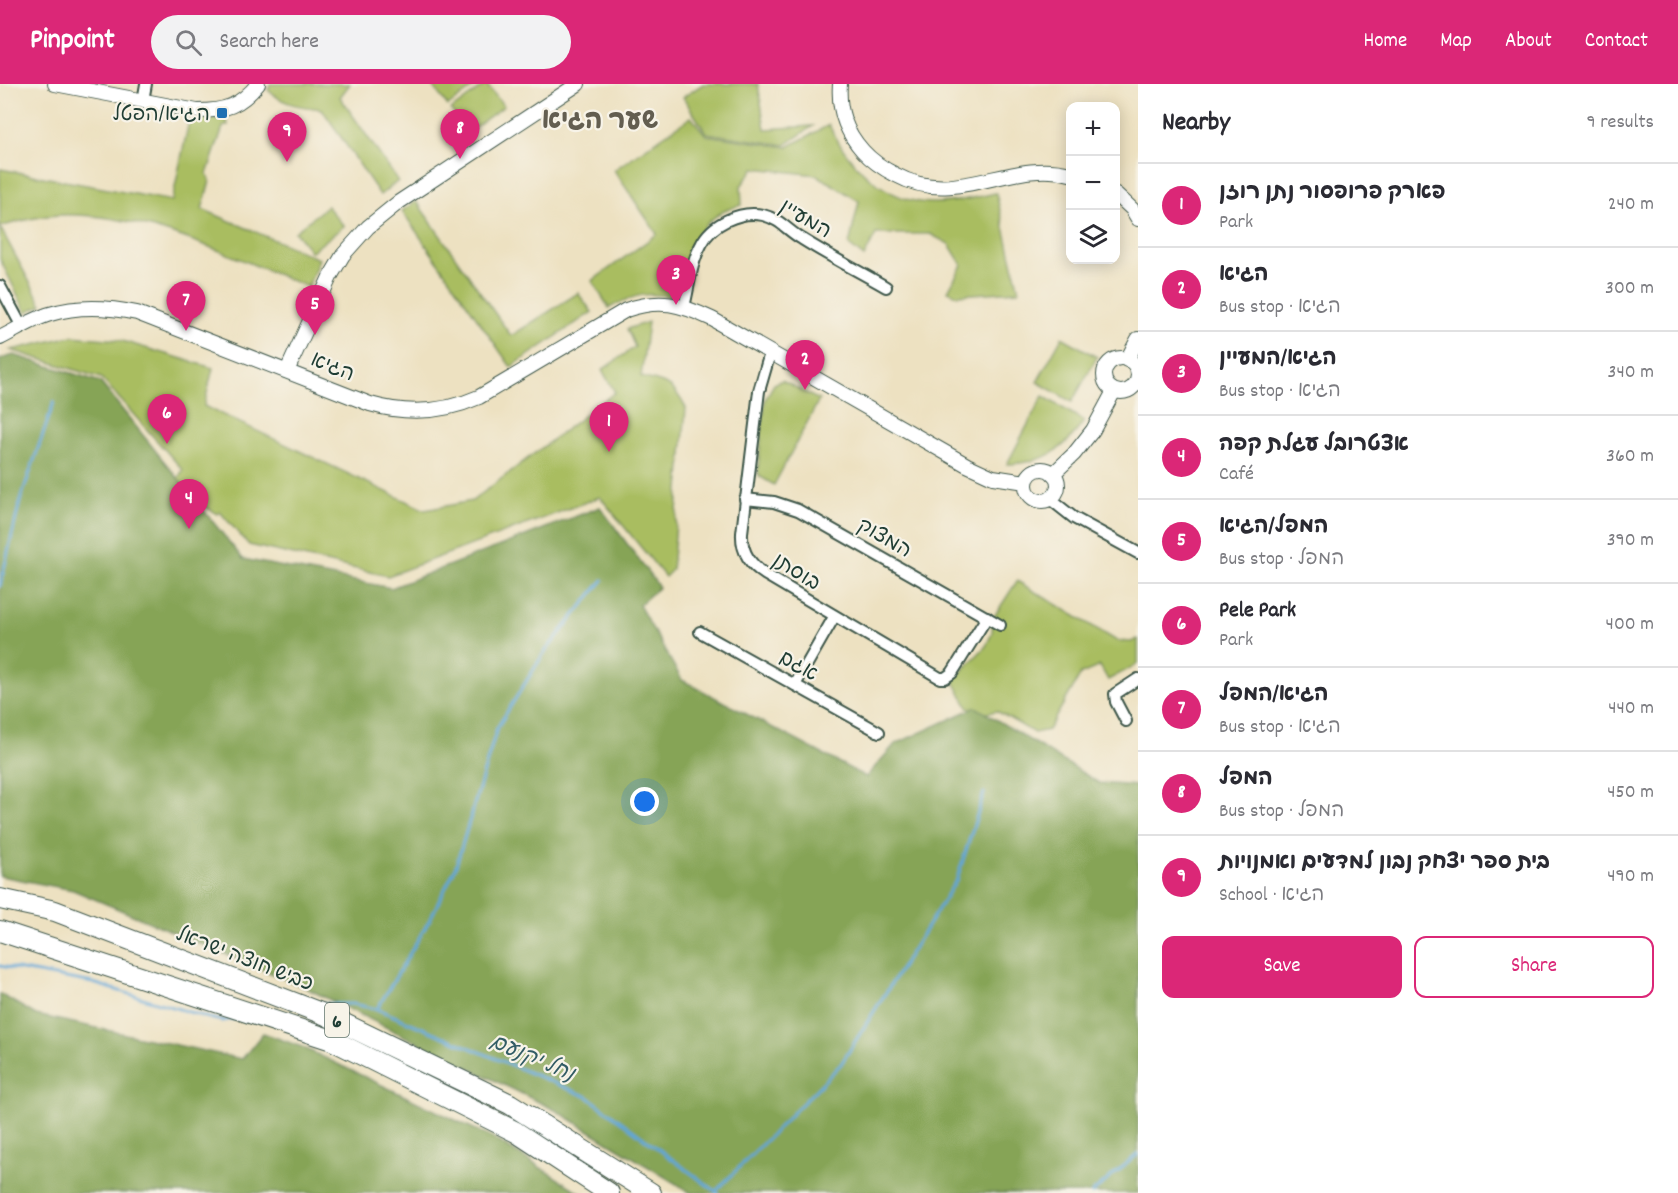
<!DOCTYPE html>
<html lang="en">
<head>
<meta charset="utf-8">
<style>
	body { margin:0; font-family:Dekko,"Playpen Sans Hebrew",sans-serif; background:#f2f2f3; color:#2b2b33 }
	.controls { position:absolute; right:18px; top:18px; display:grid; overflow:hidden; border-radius:12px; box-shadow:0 3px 15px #0003 }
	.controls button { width:54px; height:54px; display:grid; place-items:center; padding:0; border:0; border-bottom:2px solid #e1e1e2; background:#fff; color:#2b2b33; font:30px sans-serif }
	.you { position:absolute; left:645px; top:718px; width:21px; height:21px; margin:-15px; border:4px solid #fff; border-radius:50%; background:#1a73e8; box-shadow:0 0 0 9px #1a73e833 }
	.badge { display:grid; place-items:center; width:39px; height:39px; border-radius:50%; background:#db2777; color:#fff; font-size:20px; font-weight:700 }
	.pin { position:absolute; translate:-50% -50px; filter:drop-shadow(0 2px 3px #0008) }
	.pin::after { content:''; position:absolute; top:32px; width:21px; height:18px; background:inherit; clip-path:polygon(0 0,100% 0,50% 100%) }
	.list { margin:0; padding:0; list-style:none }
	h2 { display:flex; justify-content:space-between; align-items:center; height:78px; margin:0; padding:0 24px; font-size:26px }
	h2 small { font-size:20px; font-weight:400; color:#7c7c81 }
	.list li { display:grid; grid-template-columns:39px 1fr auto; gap:18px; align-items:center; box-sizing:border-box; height:84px; padding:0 24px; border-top:2px solid #e1e1e2 }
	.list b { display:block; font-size:22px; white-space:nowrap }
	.list p { margin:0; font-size:20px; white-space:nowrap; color:#7c7c81 }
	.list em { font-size:20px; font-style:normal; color:#7c7c81 }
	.actions { display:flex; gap:12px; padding:18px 24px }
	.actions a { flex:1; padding:14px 0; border:2px solid #db2777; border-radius:12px; text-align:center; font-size:21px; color:#db2777 }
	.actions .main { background:#db2777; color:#fff }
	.icon { flex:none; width:33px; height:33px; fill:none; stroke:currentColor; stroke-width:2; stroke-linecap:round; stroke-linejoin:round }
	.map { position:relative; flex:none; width:1138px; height:1109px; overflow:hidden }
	header { display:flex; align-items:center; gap:36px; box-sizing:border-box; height:84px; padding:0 30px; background:#db2777; color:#fff }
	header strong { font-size:28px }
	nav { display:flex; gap:33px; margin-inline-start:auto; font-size:21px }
	.search { width:420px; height:54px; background:#f2f2f3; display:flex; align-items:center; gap:15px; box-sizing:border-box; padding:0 21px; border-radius:33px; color:#7c7c81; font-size:22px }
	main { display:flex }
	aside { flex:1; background:#fff }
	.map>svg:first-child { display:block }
	.green { fill:#a9bd61; stroke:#647d4a; stroke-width:1.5 }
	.forest { fill:#86a457; stroke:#527046; stroke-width:1.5 }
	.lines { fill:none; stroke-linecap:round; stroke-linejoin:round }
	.stream { stroke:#60a6d6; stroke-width:3 }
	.minor-casing { stroke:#3e5649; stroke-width:14 }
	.tertiary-casing { stroke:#3e5649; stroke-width:16 }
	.motorway-casing { stroke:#3e5649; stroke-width:22 }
	.minor { stroke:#fff; stroke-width:10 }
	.tertiary { stroke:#fff; stroke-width:14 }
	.motorway { stroke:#fff; stroke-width:20 }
	.poi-dot { fill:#1f6fb2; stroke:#f7f3e8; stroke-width:2 }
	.labels { text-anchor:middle; stroke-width:4.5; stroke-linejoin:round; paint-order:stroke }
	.shield { fill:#f7f3e8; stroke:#60746a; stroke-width:1.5 }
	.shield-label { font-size:20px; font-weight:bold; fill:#1f3d34 }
	.poi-label { font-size:21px; fill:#1f3d34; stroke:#f7f3e8; text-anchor:end }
	.street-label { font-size:21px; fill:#1f3d34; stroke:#f7f3e8 }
	.water-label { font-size:22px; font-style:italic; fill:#325c65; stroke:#f7f3e8 }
	.district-label { font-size:27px; font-weight:bold; fill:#635e51; stroke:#f7f3e8 }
</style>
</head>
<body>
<header>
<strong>Pinpoint</strong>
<div class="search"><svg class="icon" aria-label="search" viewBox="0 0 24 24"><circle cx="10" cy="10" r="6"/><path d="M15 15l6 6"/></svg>Search here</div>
<nav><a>Home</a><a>Map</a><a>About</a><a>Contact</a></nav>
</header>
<main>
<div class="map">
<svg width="1138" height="1109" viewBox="0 0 1138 1109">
	<rect width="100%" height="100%" fill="#f7f3e8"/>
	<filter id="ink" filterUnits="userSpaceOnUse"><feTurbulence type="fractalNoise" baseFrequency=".0167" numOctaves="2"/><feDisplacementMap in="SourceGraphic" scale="12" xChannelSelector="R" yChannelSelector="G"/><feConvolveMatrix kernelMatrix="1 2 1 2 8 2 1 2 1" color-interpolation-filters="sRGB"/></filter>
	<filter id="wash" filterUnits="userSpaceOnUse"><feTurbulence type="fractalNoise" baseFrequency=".008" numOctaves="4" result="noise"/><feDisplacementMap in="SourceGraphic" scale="24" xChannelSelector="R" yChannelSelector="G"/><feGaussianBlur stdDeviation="1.35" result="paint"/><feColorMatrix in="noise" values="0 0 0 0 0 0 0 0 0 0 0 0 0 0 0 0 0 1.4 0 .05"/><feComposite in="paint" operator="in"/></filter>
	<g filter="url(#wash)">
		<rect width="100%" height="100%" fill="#ede1c1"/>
		<g class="green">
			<path d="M270,0h80l-10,13 58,84 -18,14 -58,-86c-20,-2 -39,-4 -54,-19z"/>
			<path d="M431,0h47l-30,22z"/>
			<path d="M486,0l18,22 -36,26 -17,-22z"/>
			<path d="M703,0h55l7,45 48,-3 -28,19 -79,-12 -23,-36z"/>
			<path d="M226,33l2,8 -5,2 -16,47 3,7 -8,28 117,50 -11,28c-78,-31 -165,-75 -249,-72 -20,1 -40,6 -59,12l42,78 -16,7 -26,-53v-90l172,32 17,-80z"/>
			<path d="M691,33l15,18 81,12 42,-22c19,39 56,77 103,78 21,1 43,-6 64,-10l23,98 -62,4 -9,-4 14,-26 -13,-21 -19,-10h-54l-12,23 -15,-12 10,-44 -42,-26 -63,-7 -13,18 1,19c-50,11 -52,52 -62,94 -31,-8 -43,-6 -71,9l-17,-27 65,-47 -43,-64z"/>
			<path d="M416,117l95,135 67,-43 14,19 -81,55 -109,-156z"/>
			<path d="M327,122l17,20 -33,26 -16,-20z"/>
			<path d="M648,238l-7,55c28,7 31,6 45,31l-14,162 -7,7 -65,-80 -212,79 -139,-31 -29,-33 -3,2 -44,-28 10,-16 -82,-92 -90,-28 61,-14 47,4 94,28 -9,38 221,104 47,-9 143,-109 -13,-22 33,-23 -8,-18z"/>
			<path d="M1062,253l35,20 -25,45 -35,-20z"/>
			<path d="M782,296l37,20 -45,85 -15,-9 -1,-8 7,-68 9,-16z"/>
			<path d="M1043,312l41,25c-20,30 -40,42 -77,43z"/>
			<path d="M1017,497l100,60 14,1 7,-3v25l-30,16 -8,-14 -19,8 -33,56 -14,3 -37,-22 -15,3 -14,-7 -15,-27 33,-34 6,-13 1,-15z"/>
		</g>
		<g class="forest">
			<path d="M14,271l86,27 143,177 148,29 209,-81 59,80 -20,18 43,75 184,97 29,-33 81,-37 123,76 39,3v407h-447l-134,-82 -251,-123 -233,-98 -73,-14v-517z"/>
			<path d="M0,910l36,21 206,44 21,-26 39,14 191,91 88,55h-581z"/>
		</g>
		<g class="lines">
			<g class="stream">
				<path d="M0,502l20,-85 34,-99"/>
				<path d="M0,882l93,17 116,35 13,3 11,-2"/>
				<path d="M320,920h33l24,5 211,88 130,96"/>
				<path d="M377,925l52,-88 26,-52 42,-141 47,-75 59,-73"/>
				<path d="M716,1107l125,-127 116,-185 27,-86"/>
				<path d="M1092,1109l46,-39"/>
			</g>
		</g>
	</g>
	<g filter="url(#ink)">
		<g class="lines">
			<defs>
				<g id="minor">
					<path d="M143,17l3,-17"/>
					<path d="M0,202l22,41"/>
					<path d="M684,223c5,-20 7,-44 17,-62 10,-21 39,-35 62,-30 17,4 25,16 39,24 27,17 56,32 84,48"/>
					<path d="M770,269l-11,38 -17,142c-1,19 8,32 24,42l174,103h5l7,-5 35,-56"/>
					<path d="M1136,298l2,1"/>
					<path d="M745,415l29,3 24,8 202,115"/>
					<path d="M1050,415l24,19 64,35"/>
					<path d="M700,548l179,100"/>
					<path d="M795,601l39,-68"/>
					<path d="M1126,637l-10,-19 -1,-8 23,-15"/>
				</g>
				<g id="tertiary">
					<path d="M55,0l142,27c28,0 43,-5 61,-27"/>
					<path d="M840,0c-2,26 5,47 23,67 9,10 21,18 33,24 60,33 114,-17 174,-1"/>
					<path d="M1116,110l16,15 6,10"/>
					<path d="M0,254c16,-8 33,-19 50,-24 29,-9 59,-7 87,-1l233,91c38,11 73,9 109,-7l147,-87c34,-12 54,-6 86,9l255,146 26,12 33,5"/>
					<circle cx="1121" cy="291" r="17"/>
					<path d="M1127,276l11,-21"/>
					<path d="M287,287l43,-94 13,-22 25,-28 31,-25 179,-118"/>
					<circle cx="1042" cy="401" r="16"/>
					<path d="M1053,390l21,-20 19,-24 21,-39"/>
				</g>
				<g id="motorway">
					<path d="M0,815l55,12 271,104 184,89 141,89"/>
					<path d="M0,847l332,109 184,92 93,61"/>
				</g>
			</defs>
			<use href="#minor" class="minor-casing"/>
			<use href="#tertiary" class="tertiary-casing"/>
			<use href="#motorway" class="motorway-casing"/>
			<use href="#minor" class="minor"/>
			<use href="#tertiary" class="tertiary"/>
			<use href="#motorway" class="motorway"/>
		</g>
	</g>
	<rect class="poi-dot" x="216" y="23" width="12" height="12" rx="3"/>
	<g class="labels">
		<rect class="shield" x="325" y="919" width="24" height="34" rx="4.5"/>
		<g class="shield-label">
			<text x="337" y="943">6</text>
		</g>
		<g class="poi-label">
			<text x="210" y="36">הגיא/הפטל</text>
		</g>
		<g class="street-label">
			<text transform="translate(806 134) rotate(31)" y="7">המעיין</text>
			<text transform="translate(333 282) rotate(22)" y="7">הגיא</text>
			<text transform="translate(885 453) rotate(30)" y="7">המצוק</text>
			<text transform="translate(797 487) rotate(32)" y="7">בוסתן</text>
			<text transform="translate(799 581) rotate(29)" y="7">אגם</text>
			<text transform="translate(245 874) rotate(21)" y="7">כביש חוצה ישראל</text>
		</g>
		<g class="water-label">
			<text transform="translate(533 972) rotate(23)" y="8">נחל יקנעם</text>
		</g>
		<g class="district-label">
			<text x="600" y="44">שער הגיא</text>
		</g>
	</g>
</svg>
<div class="controls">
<button>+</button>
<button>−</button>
<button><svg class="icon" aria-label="layers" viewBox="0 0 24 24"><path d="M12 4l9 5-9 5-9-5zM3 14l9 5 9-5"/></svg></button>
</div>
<div class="you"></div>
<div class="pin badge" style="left:609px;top:368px">1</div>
<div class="pin badge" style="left:805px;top:306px">2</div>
<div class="pin badge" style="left:676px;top:221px">3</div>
<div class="pin badge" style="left:189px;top:445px">4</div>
<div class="pin badge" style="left:315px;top:251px">5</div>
<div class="pin badge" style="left:167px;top:360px">6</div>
<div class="pin badge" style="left:186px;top:247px">7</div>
<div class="pin badge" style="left:460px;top:75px">8</div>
<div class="pin badge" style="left:287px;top:78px">9</div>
</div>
<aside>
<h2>Nearby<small>9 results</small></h2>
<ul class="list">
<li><span class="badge">1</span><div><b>פארק פרופסור נתן רוזן</b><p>Park</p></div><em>240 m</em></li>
<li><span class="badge">2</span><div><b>הגיא</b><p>Bus stop · הגיא</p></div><em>300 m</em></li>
<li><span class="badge">3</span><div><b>הגיא/המעיין</b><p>Bus stop · הגיא</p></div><em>340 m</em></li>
<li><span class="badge">4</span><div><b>אצטרובל עגלת קפה</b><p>Café</p></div><em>360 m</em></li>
<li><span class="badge">5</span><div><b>המפל/הגיא</b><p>Bus stop · המפל</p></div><em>390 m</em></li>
<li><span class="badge">6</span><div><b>Pele Park</b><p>Park</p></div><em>400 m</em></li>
<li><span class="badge">7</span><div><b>הגיא/המפל</b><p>Bus stop · הגיא</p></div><em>440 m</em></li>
<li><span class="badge">8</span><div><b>המפל</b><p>Bus stop · המפל</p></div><em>450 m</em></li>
<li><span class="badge">9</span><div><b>בית ספר יצחק נבון למדעים ואמנויות</b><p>School · הגיא</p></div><em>490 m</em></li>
</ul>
<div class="actions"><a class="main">Save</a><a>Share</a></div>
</aside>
</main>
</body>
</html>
